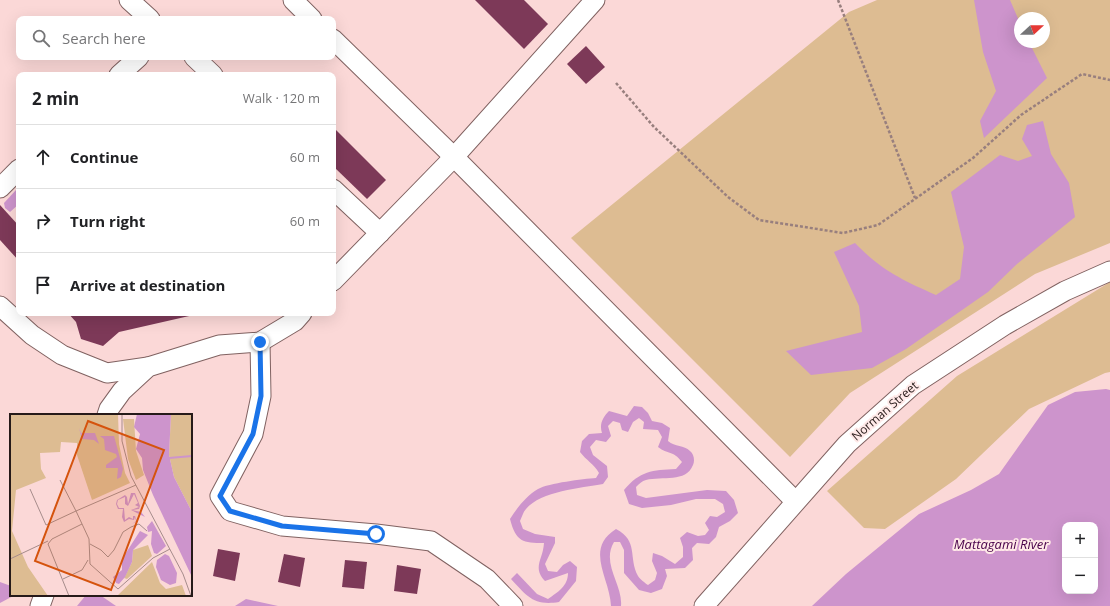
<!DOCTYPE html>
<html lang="en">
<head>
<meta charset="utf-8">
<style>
	body { margin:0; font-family:"Open Sans",sans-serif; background:#f6f6f6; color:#202124 }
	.controls { position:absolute; right:12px; bottom:12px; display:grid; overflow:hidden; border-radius:8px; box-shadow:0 4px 16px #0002 }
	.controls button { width:36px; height:36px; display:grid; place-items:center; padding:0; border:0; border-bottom:1px solid #e0e0e0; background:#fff; color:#202124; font:20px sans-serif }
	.compass { position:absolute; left:1014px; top:12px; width:36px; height:36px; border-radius:50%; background:#fff; box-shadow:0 4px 16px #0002; rotate:69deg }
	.stop { position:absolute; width:12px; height:12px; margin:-9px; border:3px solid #1a73e8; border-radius:50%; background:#fff }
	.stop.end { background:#1a73e8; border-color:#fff; box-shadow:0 1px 4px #0008 }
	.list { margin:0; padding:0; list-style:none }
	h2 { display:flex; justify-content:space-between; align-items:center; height:52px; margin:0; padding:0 16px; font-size:17px }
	h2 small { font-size:13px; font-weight:400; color:#757577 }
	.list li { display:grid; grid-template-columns:26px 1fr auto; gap:12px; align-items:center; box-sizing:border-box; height:64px; padding:0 16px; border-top:1px solid #e0e0e0 }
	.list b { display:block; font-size:15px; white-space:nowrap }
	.list em { font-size:13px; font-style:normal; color:#757577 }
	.icon { flex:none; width:22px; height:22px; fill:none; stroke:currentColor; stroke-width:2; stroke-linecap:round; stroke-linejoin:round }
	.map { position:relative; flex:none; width:1110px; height:606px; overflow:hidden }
	.search { position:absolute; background:#fff; box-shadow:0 4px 16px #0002; left:16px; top:16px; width:320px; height:44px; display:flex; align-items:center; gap:10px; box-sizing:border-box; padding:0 14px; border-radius:8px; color:#757577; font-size:15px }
	.panel { position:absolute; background:#fff; box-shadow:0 4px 16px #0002; left:16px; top:72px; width:320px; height:244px; border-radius:8px }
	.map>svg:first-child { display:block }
	.green { fill:#ddbc92; fill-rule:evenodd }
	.water { fill:#cd94cc; fill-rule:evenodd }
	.building { fill:#7d3958 }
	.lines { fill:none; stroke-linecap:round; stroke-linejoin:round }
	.minor-casing { stroke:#806261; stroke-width:21 }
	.path { stroke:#987f7e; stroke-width:2.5; stroke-dasharray:3 2; stroke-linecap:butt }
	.minor { stroke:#fff; stroke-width:19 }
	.route { stroke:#1a73e8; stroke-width:5 }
	.labels { text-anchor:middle; stroke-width:4; stroke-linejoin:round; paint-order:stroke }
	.street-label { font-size:12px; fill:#261a19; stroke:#ffe9e8 }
	.water-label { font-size:13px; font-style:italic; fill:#48004a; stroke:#ffe9e8 }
	.inset-river { fill:none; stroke:#cd94cc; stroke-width:2 }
	.inset-road { fill:none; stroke:#a68c8b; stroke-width:1 }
	.view { fill:#d5530d; fill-opacity:0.15; stroke:#d5530d; stroke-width:2 }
	.inset-edge { fill:none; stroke:#261a19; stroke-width:2 }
</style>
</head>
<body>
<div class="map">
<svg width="1110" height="606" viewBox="0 0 1110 606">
	<rect width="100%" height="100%" fill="#fbd8d7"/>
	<g class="green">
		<path d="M877,0h233v243l-75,31 -185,119 -60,64 -219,-219 278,-226zM1020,18h24v24h-24z"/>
		<path d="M1110,282v90l-5,1 -76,36 -73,70 -71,50 -21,-1 -37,-37 130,-115z"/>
	</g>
	<g class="water">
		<path d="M974,0h36l10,23v19h9l18,36 -63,60 -4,-17 16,-30 -13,-39z"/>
		<path d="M1043,121l8,33 18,29 6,34 -58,47 -29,28 -82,57 -34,19 -61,7 -25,-24 76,-19 -3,-26 -25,-54 21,-9c26,27 47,37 81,52l24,-16 4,-32 -13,-55 49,-37 18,6 14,-5 -10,-17 5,-14z"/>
		<path d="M16,190l3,1v13l-9,8 -5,-4 -1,-5z"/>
		<path d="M1106,389l4,1v216h-298l34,-32 73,-60 52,-24 28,-16 49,-69 27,-13zM1065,525h30v66h-30z"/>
		<path d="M634,406l8,1 6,6 4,8 10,2 8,5 -2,13c7,6 16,4 22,10 4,3 5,10 3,14 -7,18 -31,11 -47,15 -4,1 -7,4 -10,7l1,8 9,3 61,-8 19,1 8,9 4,13 -8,8 -11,6 -3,10 -7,7 -12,-1 -5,5 1,12 -8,8 -20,1 2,7 -5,13 -11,4 -12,-3 -15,-17v-23l-4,-8h-6c-13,22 9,42 7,64h-10c-1,-28 -27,-57 5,-77 23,12 12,28 22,47 2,3 7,7 10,9l7,-5 2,-7 -5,-12 1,-8 9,3 13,8 8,-7v-10l-3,-9 7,-6 11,4 7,-1 4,-5 -4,-7 5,-7 7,1 8,-5 -2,-8 -8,-5h-19l-25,6 -29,3 -13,-4 -5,-14c16,-19 28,-20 52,-21l6,-7c-9,-12 -14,-7 -24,-15l4,-10 -4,-7 -15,-1 1,-7 -5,-4 -6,4 -5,10 -6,-2 -2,-7 -7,-2 -5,5 3,10 -5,6 -10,-2 -6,7 3,8 14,11 1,11 -5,7c-22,4 -62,7 -77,25 -3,3 -4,8 -6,12l3,8 12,5 20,3v6l-10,21 3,7 9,1 6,-7 7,-4 7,6 -1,14 -17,21c-26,4 -32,-6 -48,-23l6,-6 20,21 11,5c10,-7 20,-13 20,-26l-23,8c-13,-14 -2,-21 -1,-38 -21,0 -28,-1 -34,-24 7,-11 16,-23 28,-30 11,-6 45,-10 58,-11l3,-5c-5,-9 -13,-13 -19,-21l2,-11 7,-7 13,-1c-3,-9 1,-16 7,-22l18,5z"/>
		<path d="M0,582l11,4v9h4l-15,8z"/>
		<path d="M86,595h14l16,11h-39z"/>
		<path d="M246,599l32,7h-43z"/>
	</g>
	<g class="building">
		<path d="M475,0h49l24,24 -24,25z"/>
		<path d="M586,46l19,21 -19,17 -19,-20z"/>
		<path d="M333,127l53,53 -19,19 -34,-33z"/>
		<path d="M0,205l19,21v35l-19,-21z"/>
		<path d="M68,313h130v1l-79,18 -16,14 -22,-7 -5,-17z"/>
		<path d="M218,549l22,4 -5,28 -22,-5z"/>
		<path d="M284,554l21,4 -5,29 -22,-5z"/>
		<path d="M345,560l22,2 -3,27 -22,-2z"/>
		<path d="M397,565l24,4 -4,25 -23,-3z"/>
	</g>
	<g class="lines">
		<defs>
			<g id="minor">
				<path d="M129,0l21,19"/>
				<path d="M293,0l19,19"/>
				<path d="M333,39l121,118 141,-157"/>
				<path d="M194,57l19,18"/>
				<path d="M119,75l20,-18"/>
				<path d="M0,188l19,-19"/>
				<path d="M333,189l47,44"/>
				<path d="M333,281l121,-124 341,344"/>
				<path d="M0,306l32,29 30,20 45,18 41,-6"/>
				<path d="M260,342l1,54 -8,38 -33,62 10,15 52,15 94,8 55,7 56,38 26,27"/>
				<path d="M107,415l2,-6 13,-18 26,-24 71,-22 41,-3 35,-21 7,-8"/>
				<path d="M40,606l4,-11"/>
				<path d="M704,606l143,-162 66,-59 92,-60 60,-34 45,-20"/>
			</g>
		</defs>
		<use href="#minor" class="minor-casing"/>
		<g class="path">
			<path d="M838,0l77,198"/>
			<path d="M616,83l38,44 74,70 31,23 84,13 35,-8 95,-67 48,-43 61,-41 28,6"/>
		</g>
		<use href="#minor" class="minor"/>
	</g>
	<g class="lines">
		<path class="route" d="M260,342l1,54 -8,38 -33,62 10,15 52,15 94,8"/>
	</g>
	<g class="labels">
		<g class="street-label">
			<text transform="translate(885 411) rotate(-41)" y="4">Norman Street</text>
		</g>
		<g class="water-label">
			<text x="1001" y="549">Mattagami River</text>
		</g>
	</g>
	<g transform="translate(10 414)">
		<rect width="182" height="182" fill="#fbd8d7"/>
		<path d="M0,0h108l1,30 6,29 5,10 -38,17 -15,-45v-12l-16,-1 -1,10 -20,1 1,16 5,9 -30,12 -4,41 16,36 20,29h-38zM161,0h21v98l-18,-35 -5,-22zM113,5h11l2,32 8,24 -8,5 -8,-21zM138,131l4,11 -25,23 -3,-1 8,-16 1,-12zM142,148l8,21 6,6 16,-4 4,11h-69z" fill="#ddbc92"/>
		<path d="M127,0h34l-2,41 5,22 18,35v65l-39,-82 -10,-25 -1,-12 -6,-9 4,-15 -6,-7zM69,14l2,5h14l4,11 -5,-4 -12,-1zM90,22h14l9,33 -2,8 -4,2 1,-11h-12v-3l11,-8 -1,-3 -11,-4 -1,-11zM121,79h4l5,13 -1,3 -7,1 9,2 4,5 -14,-7 8,-3 -4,-2 3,-2 -4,-9 -6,12 -3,-2v-7l-7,3 -1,4 2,4h5l1,12 4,-3 4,2v-3h2l2,5 -5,3 4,-3 -1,-4 -1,3 -5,-1 -5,3 -2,-5 1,-8h-5l-2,-5 1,-4 8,-5 2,2 1,7zM142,107l14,25 -9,8 -3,-1 -3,-9 1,-13 -4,1 -1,-5zM130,117l8,4 -15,15 -1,12 -7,15 -6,7 -3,-1 -3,-6 9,-7v-11zM155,140l4,2 8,17 -1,10 -6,2 -9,-5 -5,-13 1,-7z" fill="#cd94cc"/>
		<path class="inset-river" d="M159,44l23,-2"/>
		<path class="inset-road" d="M112,0v27l9,35 52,98 8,22M126,71l-60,26 13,28 1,25 28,25 35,-31 17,-9M20,75l16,36 30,-14 -16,-31M80,130l11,6 7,7 6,-7 9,-18 8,-5 8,-3 8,7M0,145l38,-18M53,165l19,-9 6,-10M59,182l-21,-52 4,-5 30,-15"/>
		<path class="view" d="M78,7l76,29 -53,140 -76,-29z"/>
		<rect width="182" height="182" class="inset-edge"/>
	</g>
</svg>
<div class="controls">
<button>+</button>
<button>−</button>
</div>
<svg class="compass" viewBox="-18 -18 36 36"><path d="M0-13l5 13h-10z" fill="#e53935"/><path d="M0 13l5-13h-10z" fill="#757577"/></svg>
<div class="stop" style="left:376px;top:534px"></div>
<div class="stop end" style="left:260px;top:342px"></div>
<div class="search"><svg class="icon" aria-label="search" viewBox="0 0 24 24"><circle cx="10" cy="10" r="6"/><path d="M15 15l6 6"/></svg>Search here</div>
<section class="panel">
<h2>2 min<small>Walk · 120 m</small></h2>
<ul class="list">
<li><svg class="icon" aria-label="ahead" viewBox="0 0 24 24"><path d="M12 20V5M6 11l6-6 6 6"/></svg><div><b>Continue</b></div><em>60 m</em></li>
<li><svg class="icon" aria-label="right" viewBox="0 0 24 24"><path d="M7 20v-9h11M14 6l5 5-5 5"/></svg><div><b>Turn right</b></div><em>60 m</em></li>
<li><svg class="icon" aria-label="arrive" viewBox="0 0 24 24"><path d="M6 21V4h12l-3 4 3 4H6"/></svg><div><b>Arrive at destination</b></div></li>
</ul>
</section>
</div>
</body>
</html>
